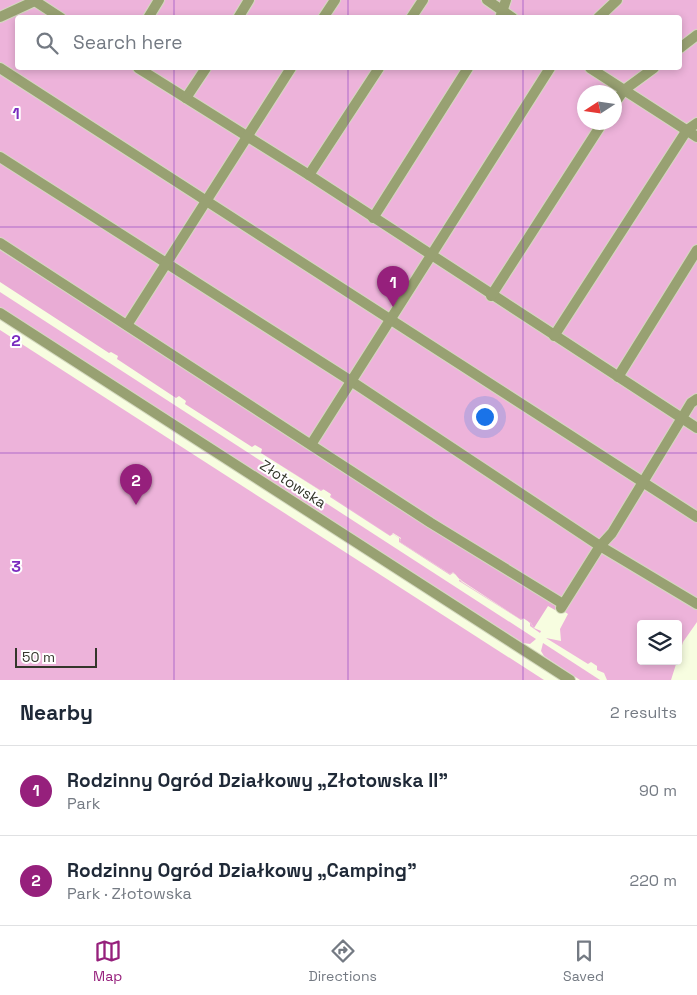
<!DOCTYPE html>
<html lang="en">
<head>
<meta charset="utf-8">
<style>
	body { margin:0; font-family:"Space Grotesk",sans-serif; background:#f6f6f7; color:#1f2937 }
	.controls { position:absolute; right:15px; bottom:15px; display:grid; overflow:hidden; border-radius:5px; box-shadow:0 2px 8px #0003 }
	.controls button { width:45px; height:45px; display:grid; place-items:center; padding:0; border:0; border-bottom:1px solid #e0e1e3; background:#fff; color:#1f2937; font:25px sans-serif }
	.compass { position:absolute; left:577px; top:85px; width:45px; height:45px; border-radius:50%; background:#fff; box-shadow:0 2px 8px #0003; rotate:258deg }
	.scale { position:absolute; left:15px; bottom:12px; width:82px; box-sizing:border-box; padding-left:5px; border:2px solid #34362b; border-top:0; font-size:14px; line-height:18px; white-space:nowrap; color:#34362b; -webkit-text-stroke:4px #fff; paint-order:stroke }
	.you { position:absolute; left:484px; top:416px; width:18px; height:18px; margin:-12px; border:4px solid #fff; border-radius:50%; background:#1a73e8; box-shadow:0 0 0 8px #1a73e833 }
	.badge { display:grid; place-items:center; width:32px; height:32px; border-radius:50%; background:#96207c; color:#fff; font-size:16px; font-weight:700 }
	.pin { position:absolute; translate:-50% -41px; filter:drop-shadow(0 1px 2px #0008) }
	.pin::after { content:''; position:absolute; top:26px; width:18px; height:15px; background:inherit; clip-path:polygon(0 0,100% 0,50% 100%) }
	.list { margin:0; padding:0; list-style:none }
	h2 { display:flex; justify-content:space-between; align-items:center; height:65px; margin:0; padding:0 20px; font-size:21px }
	h2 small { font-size:16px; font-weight:400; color:#747a83 }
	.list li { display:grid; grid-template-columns:32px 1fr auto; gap:15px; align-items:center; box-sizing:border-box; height:90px; padding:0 20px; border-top:1px solid #e0e1e3 }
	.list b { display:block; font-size:19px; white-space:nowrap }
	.list p { margin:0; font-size:16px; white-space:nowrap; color:#747a83 }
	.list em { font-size:16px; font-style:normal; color:#747a83 }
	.icon { flex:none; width:28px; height:28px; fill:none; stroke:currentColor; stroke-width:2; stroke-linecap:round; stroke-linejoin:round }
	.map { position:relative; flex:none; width:697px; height:680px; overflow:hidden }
	.search { position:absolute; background:#fff; box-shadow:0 2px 8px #0003; left:15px; right:15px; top:15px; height:55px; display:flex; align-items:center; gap:12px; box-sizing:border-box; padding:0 18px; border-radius:5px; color:#747a83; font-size:19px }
	.sheet { height:245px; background:#fff }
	nav { display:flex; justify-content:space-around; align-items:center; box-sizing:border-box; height:70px; border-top:1px solid #e0e1e3; background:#fff; font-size:14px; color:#747a83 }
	nav a { display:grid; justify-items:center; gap:2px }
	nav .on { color:#96207c }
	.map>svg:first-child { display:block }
	.green { fill:#edb3da; fill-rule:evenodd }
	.forest { fill:#e9acd5 }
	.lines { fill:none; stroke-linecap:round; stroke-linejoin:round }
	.minor-casing { stroke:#d4d9bf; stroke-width:12 }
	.tertiary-casing { stroke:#d4d9bf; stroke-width:12 }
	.minor { stroke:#98a172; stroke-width:10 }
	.tertiary { stroke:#98a172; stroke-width:10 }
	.grid { fill:none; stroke:#7b2cbf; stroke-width:1; stroke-opacity:0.55 }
	.labels { text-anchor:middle; stroke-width:4; stroke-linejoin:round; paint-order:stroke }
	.street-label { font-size:15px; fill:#34362b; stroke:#fff }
	.grid-label { font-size:16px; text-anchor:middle; font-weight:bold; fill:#7b2cbf; stroke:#fff; stroke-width:4; stroke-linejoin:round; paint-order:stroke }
</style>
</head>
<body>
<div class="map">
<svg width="697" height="680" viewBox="0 0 697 680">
	<rect width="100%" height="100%" fill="#f7fde0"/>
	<g class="green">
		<path d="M0,0h697v622l-14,20 -5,16v-34h-37v37h36l-6,19h-64l-3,-7 -7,-3v-4l-6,-4 -3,2 -42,-26 15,3 -1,-12 8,-15 -568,-364zM18,18h662v50h-662zM584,92h30v30h-30z"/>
		<path d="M0,292l536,347 -6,5 -7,-1 -523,-336z"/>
		<path d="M0,330l544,350h-544z"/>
		<path d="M261,453l59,37 3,-2 78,51 -1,3 50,32 3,-2 9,10 58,37 3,-2 8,6 3,5 7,3 -1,2 -10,-7v-3l-6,-5 -3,2 -62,-39 1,-3 -7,-5 -3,2 -51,-33v-4l-6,-4 -3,2 -60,-39 1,-3 -7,-5 -3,2z"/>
		<path d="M543,643l57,37h-20l-36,-24 -3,-5z"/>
	</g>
	<path class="forest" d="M0,250l557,357 -2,3 -7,-4 -14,22 -3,-5 -8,-5 -3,1 -58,-38 -9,-9 -3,2 -50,-32 1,-4 -8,-5 -3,2 -58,-38 -1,-3 -8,-5 -3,1 -59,-37 1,-4 -7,-4 -3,2 -67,-43 1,-3 -7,-5 -3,2 -59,-39 1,-3 -7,-4 -2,1 -109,-71z"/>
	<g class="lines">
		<defs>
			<g id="minor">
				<path d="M487,0l26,18"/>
				<path d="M35,1l26,17"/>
				<path d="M0,17l37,-17"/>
				<path d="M148,18l11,-18"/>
				<path d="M238,18l11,-18"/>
				<path d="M323,18l12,-18"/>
				<path d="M411,18l12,-18"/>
				<path d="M500,18l6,-18"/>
				<path d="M598,18l19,-18"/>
				<path d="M680,48l17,-13"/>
				<path d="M0,68l697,449"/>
				<path d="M138,68l171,107 388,253"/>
				<path d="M590,68l107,69"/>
				<path d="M186,98l20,-30"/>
				<path d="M614,104l10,-14 30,-22"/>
				<path d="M0,157l351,224 249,165 97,58"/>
				<path d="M309,175l70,-107"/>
				<path d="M373,218l95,-150"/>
				<path d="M0,243l431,280 132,81"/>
				<path d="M491,296l112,-174"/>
				<path d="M127,325l164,-257"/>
				<path d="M554,336l133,-206 10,-7"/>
				<path d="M618,377l79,-127"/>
				<path d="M312,443l238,-375"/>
				<path d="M561,608l39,-62 12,-13 79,-130 6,-4"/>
			</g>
			<path id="tertiary" d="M0,313l570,367"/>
		</defs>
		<use href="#minor" class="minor-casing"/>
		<use href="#tertiary" class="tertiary-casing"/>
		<use href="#minor" class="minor"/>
		<use href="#tertiary" class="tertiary"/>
	</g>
	<path class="grid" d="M174,0v18M348,0v18M523,0v18M174,68v612M348,68v612M523,68v612M0,227h697M0,453h697"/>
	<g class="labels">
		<g class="street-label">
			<text transform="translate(293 484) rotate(33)" y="5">Złotowska</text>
		</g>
	</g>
	<g class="grid-label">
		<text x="16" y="119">1</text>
		<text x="16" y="346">2</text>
		<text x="16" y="572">3</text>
	</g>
</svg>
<div class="controls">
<button><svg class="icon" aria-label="layers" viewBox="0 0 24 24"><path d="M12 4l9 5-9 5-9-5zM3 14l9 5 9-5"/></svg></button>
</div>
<svg class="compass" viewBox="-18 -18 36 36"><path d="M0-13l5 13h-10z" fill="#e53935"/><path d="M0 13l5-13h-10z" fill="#747a83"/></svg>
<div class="scale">50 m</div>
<div class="you"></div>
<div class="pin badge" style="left:393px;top:307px">1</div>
<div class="pin badge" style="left:136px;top:505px">2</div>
<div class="search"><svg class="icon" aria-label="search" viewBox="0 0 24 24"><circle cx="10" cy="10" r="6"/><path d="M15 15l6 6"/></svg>Search here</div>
</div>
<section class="sheet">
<h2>Nearby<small>2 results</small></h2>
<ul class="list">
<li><span class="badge">1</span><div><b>Rodzinny Ogród Działkowy „Złotowska II”</b><p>Park</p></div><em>90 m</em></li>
<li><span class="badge">2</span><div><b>Rodzinny Ogród Działkowy „Camping”</b><p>Park · Złotowska</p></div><em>220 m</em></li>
</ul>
</section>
<nav>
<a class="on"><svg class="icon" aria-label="map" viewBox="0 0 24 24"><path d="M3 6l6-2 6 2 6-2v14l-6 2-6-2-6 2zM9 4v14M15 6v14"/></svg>Map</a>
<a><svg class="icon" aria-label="directions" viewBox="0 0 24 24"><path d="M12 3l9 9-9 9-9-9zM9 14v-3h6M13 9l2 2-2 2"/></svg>Directions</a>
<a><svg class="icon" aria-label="saved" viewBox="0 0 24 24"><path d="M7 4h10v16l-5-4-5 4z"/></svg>Saved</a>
</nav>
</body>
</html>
